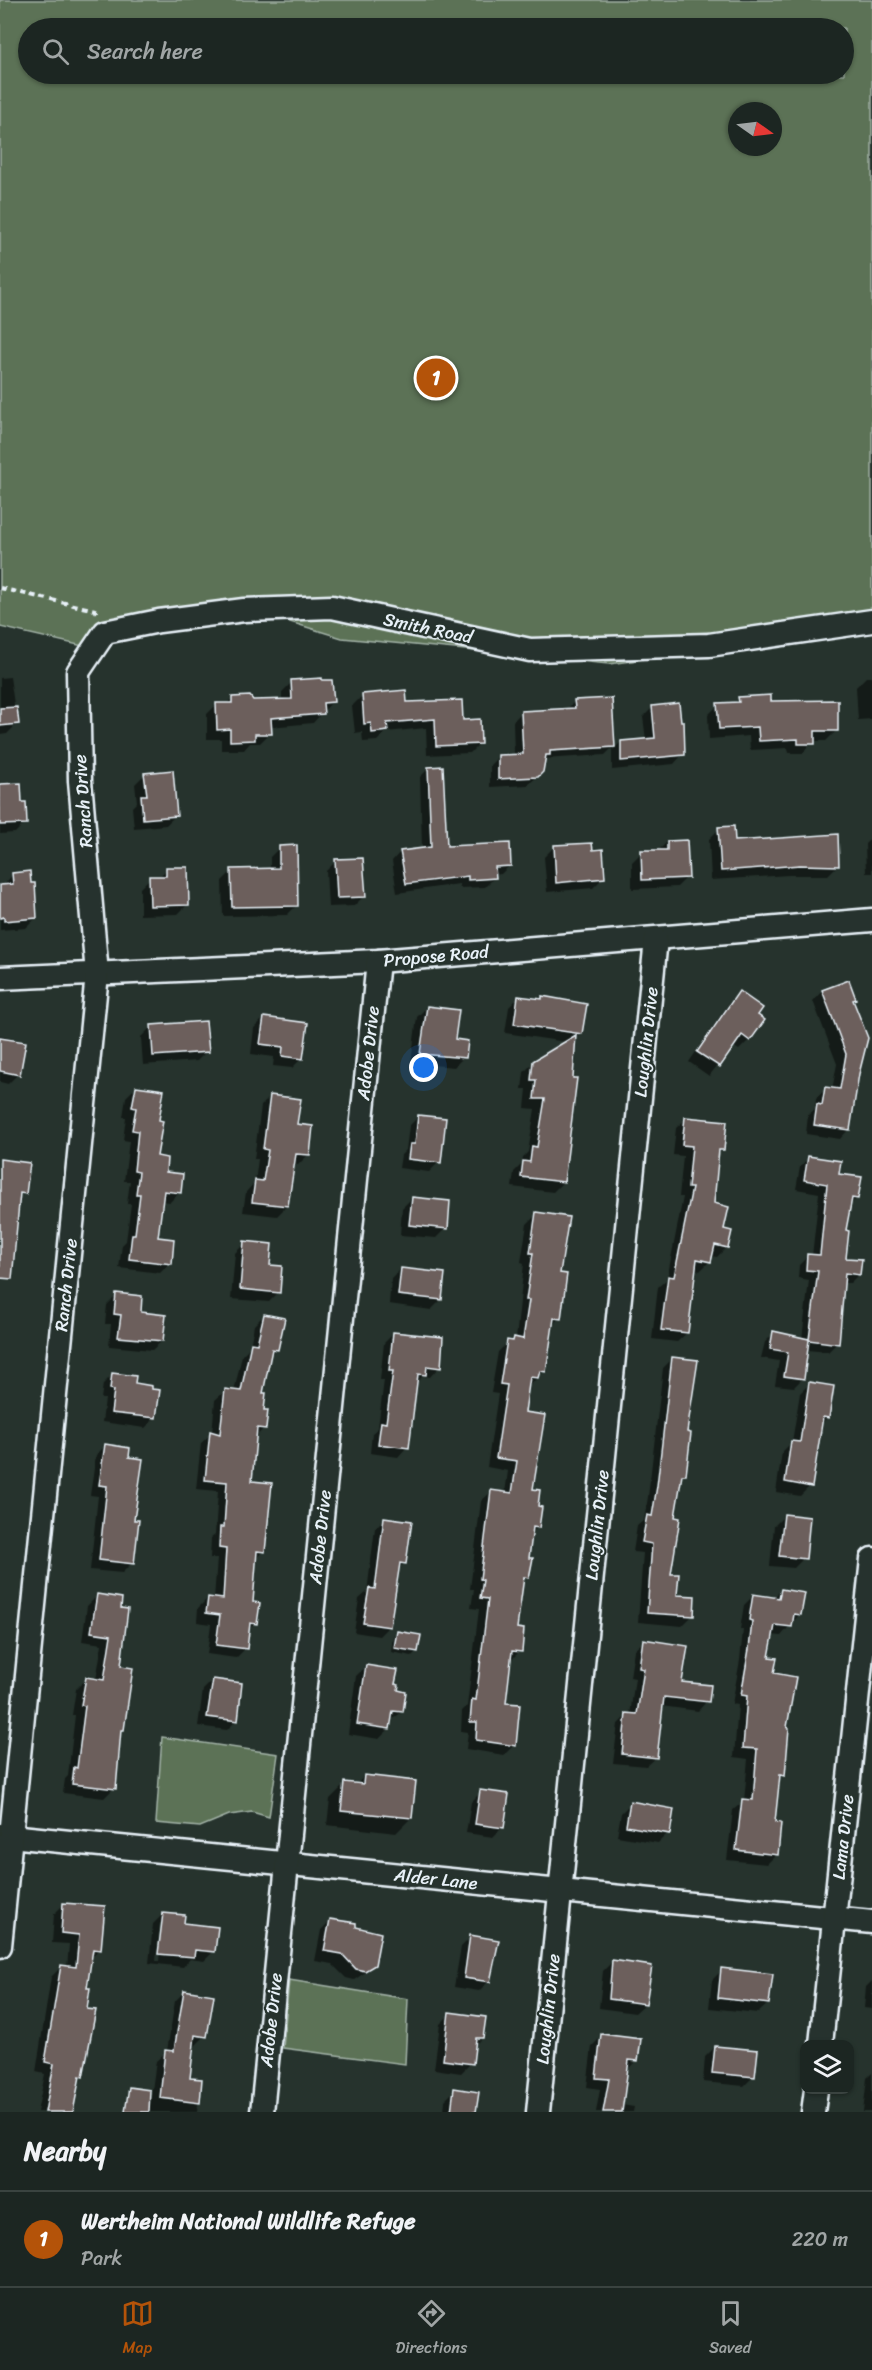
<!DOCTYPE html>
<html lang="en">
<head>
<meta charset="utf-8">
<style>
	body { margin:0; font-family:Sriracha,sans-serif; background:#29322f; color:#f1f3f6 }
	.controls { position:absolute; right:18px; bottom:18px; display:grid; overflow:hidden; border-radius:12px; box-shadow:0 2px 4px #0004 }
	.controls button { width:54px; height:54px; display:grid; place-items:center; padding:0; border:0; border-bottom:2px solid #3a4340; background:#1c2622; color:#f1f3f6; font:30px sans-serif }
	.compass { position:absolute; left:728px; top:102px; width:54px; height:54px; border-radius:50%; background:#1c2622; box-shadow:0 2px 4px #0004; rotate:104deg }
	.you { position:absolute; left:424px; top:1068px; width:21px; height:21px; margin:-15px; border:4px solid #fff; border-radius:50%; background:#1a73e8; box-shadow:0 0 0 9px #1a73e833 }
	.badge { display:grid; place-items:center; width:39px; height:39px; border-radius:50%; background:#b45309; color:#fff; font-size:20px; font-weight:700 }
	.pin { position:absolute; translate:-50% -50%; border:3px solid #fff; box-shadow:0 2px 6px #0006 }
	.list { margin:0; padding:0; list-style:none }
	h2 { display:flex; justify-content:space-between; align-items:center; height:78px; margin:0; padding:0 24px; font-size:26px }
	h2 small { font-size:20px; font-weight:400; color:#a0a5a5 }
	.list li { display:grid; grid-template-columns:39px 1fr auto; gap:18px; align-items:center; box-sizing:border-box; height:96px; padding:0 24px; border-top:2px solid #3a4340 }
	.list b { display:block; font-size:22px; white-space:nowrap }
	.list p { margin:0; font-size:20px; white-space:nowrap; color:#a0a5a5 }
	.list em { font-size:20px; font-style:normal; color:#a0a5a5 }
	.icon { flex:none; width:33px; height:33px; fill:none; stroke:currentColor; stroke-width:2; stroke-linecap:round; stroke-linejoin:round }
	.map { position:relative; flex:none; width:872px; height:2112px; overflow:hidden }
	.search { position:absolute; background:#1c2622; box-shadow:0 2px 4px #0004; left:18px; right:18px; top:18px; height:66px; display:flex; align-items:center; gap:15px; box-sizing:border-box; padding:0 21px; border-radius:33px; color:#a0a5a5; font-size:22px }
	.sheet { height:174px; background:#1c2622 }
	nav { display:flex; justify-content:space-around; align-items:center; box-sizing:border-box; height:84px; border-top:2px solid #3a4340; background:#1c2622; font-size:16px; color:#a0a5a5 }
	nav a { display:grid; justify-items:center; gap:3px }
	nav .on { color:#b45309 }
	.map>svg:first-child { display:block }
	.green { fill:#5c7256; stroke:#a2b2a7; stroke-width:1.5; fill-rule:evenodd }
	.shadow { fill:#0007; fill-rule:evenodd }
	.building { fill:#6c5f5b; stroke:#e8f1f8; stroke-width:1.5 }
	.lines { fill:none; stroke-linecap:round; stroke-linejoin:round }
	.minor-casing { stroke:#e8f1f8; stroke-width:27 }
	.path { stroke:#e8f1f8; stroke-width:4; stroke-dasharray:6 4.5; stroke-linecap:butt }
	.minor { stroke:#26332d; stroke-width:22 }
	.labels { text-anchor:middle; stroke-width:4.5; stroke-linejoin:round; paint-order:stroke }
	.street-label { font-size:18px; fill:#e8f1f8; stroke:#26332d }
</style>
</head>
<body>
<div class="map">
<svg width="872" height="2112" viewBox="0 0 872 2112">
	<rect width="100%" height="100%" fill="#26332d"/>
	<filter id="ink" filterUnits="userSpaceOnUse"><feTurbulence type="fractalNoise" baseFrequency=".0167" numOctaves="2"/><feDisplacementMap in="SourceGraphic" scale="12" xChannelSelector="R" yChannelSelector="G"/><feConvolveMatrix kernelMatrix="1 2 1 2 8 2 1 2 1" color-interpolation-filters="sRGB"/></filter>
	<g filter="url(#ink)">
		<g class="green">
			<path d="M0,0h872v628l-263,36 -267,-26 -94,-29 -165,37 -83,-19zM28,28h816v46h-816zM737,111h36v36h-36z"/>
			<path d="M162,1737l116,17 -9,63 -17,-5 -23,3 -29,12 -44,-4z"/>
			<path d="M289,1980l119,19 -3,65 -122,-16z"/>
		</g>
		<g class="shadow">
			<path d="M10,677l7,47 -10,10 -7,1v-57z"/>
			<path d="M866,677h6v42l-14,1 -2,-33z"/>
			<path d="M292,682l40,20 -19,21 -43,4v6l-10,10h-10l-6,7h-23v-11h-14v-25l10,-10h9l7,-6 19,3h30v-9z"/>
			<path d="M362,696l44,8 56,18 18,21 -10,10 -43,2 -1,-27 -40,4 -9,9 -14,1 -1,-10 -7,1 -3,-27z"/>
			<path d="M610,699l3,51 8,-8 25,-2 -3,-23 10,-10 30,47 -9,10 -62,6v-22l-7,7 -61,4 -2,13 -14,13 -38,2v-22l8,-8 16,-1 -1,-35 9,-9 44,-2 9,-9z"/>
			<path d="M739,699l31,3 66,29 -10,10h-13l-10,12h-14l-1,-5 -38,2 -1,-14 -40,3 -1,-24 10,-10 16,-1z"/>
			<path d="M429,768l16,79 65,18 -9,9 -7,1v3l-9,9 -25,1 -1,-4 -62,9 -5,-32 8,-9 22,-3 -2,-72z"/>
			<path d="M145,774l31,41 -10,10 -32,3 -2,-21 5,-5 -2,-18z"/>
			<path d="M0,786l21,17 4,20 -10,10 -15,1z"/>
			<path d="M719,829l15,14 104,22 -10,10h-39l-78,5 -2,-41z"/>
			<path d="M872,837v36h-6l-1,-29z"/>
			<path d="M667,842l20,35 -10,10 -45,2v-27l10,-10 16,-1z"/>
			<path d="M280,847l17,58 -10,10 -64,1 -1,-35 10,-10 38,-1v-13z"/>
			<path d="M554,847l49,31 -10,10 -46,4 -3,-35z"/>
			<path d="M336,861l28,35 -10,10 -26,1 -2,-36z"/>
			<path d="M167,869l21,35 -10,10 -38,1v-27l10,-10h8z"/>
			<path d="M13,874l23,44 -10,10 -26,2v-44h3z"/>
			<path d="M848,982l6,17 -2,2 5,73 -8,55 -9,10 -34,-5 2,-19 7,-6 1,-11 10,-9 6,1 5,-26 -24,-63 9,-10z"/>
			<path d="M739,993l10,47 -10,10 -6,-4 -24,30 -20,-14 40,-59z"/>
			<path d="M519,997l21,4 3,-4 38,36 -7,7 -11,142 -10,10 -41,-5 2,-15 8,-8 1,-7 5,-5 7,-43 -10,-1 2,-19h-5l2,-17 10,-10 32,-20 -61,-9 4,-26z"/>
			<path d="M427,1007l37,50 -10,10 -43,-4 6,-46z"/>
			<path d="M264,1018l38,40 -10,10 -19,-2 1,-9 -23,-3 3,-26z"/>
			<path d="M151,1027l56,24 -10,10 -54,4 -2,-28z"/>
			<path d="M0,1036l13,3 5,35 -10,10 -8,-2z"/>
			<path d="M136,1087l21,34 -2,37 24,35 -9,9 -9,-1 -5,37 14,25 -10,10 -41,-5 3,-23 4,-4 5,-37h-4l3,-23h-6l5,-40 -6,-1 3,-23h-3l3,-20z"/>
			<path d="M271,1096l25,29 12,30 -10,10 -5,-1 -6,42 -10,10 -34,-4 3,-20 9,-10 3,-23h-4l7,-53z"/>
			<path d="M419,1116l20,46 -10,10 -30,-4 2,-13 5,-5 3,-24z"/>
			<path d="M686,1119l37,30 -6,6 -5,49 15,43 -10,10 -6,-1 -1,5 -10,10 -6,-2 -7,64 -10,9 -25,-3 6,-52 9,-8 16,-82h-4l4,-41 -10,-1 3,-27z"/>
			<path d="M809,1157l28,18 20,23 -8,8 -5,26 1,27 14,15 -9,9h-7l-6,60 -9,9 -21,-2 -4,28 -9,9 -19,-2 4,-24 -18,-3 4,-16 9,-9 28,6 7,-59 -11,-2 1,-13 9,-9h4l7,-63 -23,-4 4,-22z"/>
			<path d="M412,1198l34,30 -10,10 -36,-3 2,-27z"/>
			<path d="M537,1214l22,60v44l-8,9 -7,44 -17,17 -4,25 15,114 -7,7 -4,25 1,18 -7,7 -6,45 5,22 -10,10 -6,43 10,41 -10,10 -38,-6 2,-17 -7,-1 1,-20 5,-5 12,-97 -8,-1 3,-19h-4l11,-88 10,-9 14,1 3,-22 -21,-4 11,-73 -7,-1 7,-41 10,-10 8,-3 8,-76 -3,-1 6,-38z"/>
			<path d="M245,1243l24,23 10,26 -10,10 -38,-3 4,-46z"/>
			<path d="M401,1269l40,31 -10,10 -42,-6 2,-25z"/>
			<path d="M117,1295l22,18 23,28 -10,9 -43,-4 2,-22h-6l2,-19z"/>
			<path d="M264,1315l12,34 -7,7 -8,38 3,34 -9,10 -4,44 12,69 -8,9 -3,44 3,19 -7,8 -2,17 -10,10 -29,-4 4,-30 -14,-2 1,-14 10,-10 6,1 3,-41h-7l1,-20 4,-3 3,-44 -22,-2 5,-46 11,-10 3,-33 10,-9 9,1 8,-37 8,-8 4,-22z"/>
			<path d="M393,1334l46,33 -9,10 -7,-1 -8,8 -8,63 -9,10 -28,-4 2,-20 6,-5 6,-48h-4l4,-37z"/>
			<path d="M673,1358l12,76 -1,41 -4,4 -7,40 -4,56 7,21 16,20 -10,10 -44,-4 5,-69 -10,-1 4,-26 7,-6 4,-23 15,-129z"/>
			<path d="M113,1374l20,11 22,33 -10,10 -43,-6 3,-23h-4l2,-15z"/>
			<path d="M810,1383l17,35 -7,7 -10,61 -10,10 -24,-4 6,-40 10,-10 8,-49z"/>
			<path d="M106,1445l21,14 6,62 -1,42 -10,10 -32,-3 8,-74 -8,-1 6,-40z"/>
			<path d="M784,1516l20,42 -10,10 -24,-2 4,-40z"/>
			<path d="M384,1519l20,44 -6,7 -9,56 -10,10 -25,-4 5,-33 8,-7 8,-64z"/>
			<path d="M781,1590l19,24 -19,22 -9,-1 -4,23 17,71 -2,46 -5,5 -5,44 4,30 -10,10 -40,-4 6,-50 11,-9 4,-42 -14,-2 4,-52 -6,-1 8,-44 3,-30 -3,-1 4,-24 10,-10 19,3z"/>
			<path d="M97,1596l22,13 3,121 -3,3 -5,55 -10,10 -41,-5 2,-14 3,-3 7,-61h-3l4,-26 10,-10 10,1 6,-36 -20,-3 5,-35z"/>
			<path d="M398,1633l19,18 -5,5 -21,-4 2,-15z"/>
			<path d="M644,1641l36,42 27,18 -9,10 -37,-5 -5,51 -10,9 -33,-3 5,-39 9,-9h3l5,-37 -5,-1 4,-27z"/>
			<path d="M366,1666l28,19 8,27 -12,9 -1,8 -10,10 -31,-5 8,-58z"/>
			<path d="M213,1680l24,40 -10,10 -29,-4 5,-36z"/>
			<path d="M364,1776l47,42 -15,15 -69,-8 3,-26 15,-15 11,1z"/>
			<path d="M481,1792l22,35 -10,10 -27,-4 5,-31z"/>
			<path d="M631,1803l37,30 -10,10 -41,-7 4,-23z"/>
			<path d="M64,1904l35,45 -9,10 -5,30 -3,87 -4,4 -6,32h3h-38l8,-38 -9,-2 15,-95 10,-10 6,1 2,-24 -17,-1 2,-29z"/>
			<path d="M163,1914l20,10 31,27 -10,10 -14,-2 -7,8 -34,-4 4,-39zM160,1923h3l-4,38h-3z"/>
			<path d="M331,1920l43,44 -11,10 -9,6 -8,-2 -14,-14 -17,-3 6,-31z"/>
			<path d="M471,1937l18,44 -10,10 -25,-4 7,-40z"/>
			<path d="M613,1961l32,43 -10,9 -36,-5 4,-37z"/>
			<path d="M722,1970l46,34 -10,9 -49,-5 3,-28z"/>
			<path d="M872,1981v28l-8,-1 2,-21z"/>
			<path d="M185,1991l20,45 -10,10h-3l-3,33 12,1 -4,32h-48l7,-51 11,-10 8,-50z"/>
			<path d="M450,2014l32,24 -8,8 -3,17 -10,10 -27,-4 6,-45z"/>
			<path d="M602,2036l35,24 -10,10 -5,35 12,2 -1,5h-37l4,-23 -13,-2 5,-41z"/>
			<path d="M715,2047l38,30 -9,9 -41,-4 2,-25z"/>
			<path d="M872,2073v39h-9l4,-34z"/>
			<path d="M455,2090l20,22h-31l1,-12z"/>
		</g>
		<g class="building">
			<path d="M322,678v2h10l2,22 -11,1 1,11 -53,4 1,16h-17v6l-25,1v-12l-13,1 -1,-27h16v-6l18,-1 3,4 39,-1 -1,-19z"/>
			<path d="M406,690l1,12 55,-2 1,20 17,-1 1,25 -45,2 -1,-27 -48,4 1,8 -16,2 -1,-10 -7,1 -2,-30z"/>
			<path d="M771,695v6l67,-1v31h-23v13h-17v-5l-39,2 -1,-14 -39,2 -2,-26 22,-1 -1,-5z"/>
			<path d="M612,698l3,49 -65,4v4h-4l-3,17 -5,5 -40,2v-24l25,-1 -2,-43 54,-3 -1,-8z"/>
			<path d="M679,703l2,18h3l1,34 -64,6v-20l34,-3 -3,-32z"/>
			<path d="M17,707l2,17 -19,2v-18z"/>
			<path d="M443,766l4,80 63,-3 1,23 -16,1 1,11 -28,2v-4l-62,8 -6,-33 31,-4 -3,-80z"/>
			<path d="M173,770l4,46 -34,3 -2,-24h6l-3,-22z"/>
			<path d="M21,783l1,19h4l1,22 -27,1v-41z"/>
			<path d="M734,826l1,15 103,-7 1,32 -39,-1 -79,6 -3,-44z"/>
			<path d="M687,840l2,38 -47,2 -1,-30h26v-9z"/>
			<path d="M592,843l1,7 10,-1 2,29 -49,5 -2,-38z"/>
			<path d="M297,845l1,61 -66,1 -1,-38 48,-1v-22z"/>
			<path d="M363,858l3,39 -29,1 -2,-39z"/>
			<path d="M166,867h22l1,38 -39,1 -1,-30h17z"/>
			<path d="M30,871l1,12h4l2,35 -33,3v-4l-4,1v-33l13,-1 -1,-11z"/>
			<path d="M849,980l7,19 -3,1 15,38 -9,36 -9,56 -36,-5 3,-21 5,1 3,-18 15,2 6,-35 -24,-64z"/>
			<path d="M739,991l24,17 -5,7 7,5 -15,21 -8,-6 -22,32 -23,-15z"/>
			<path d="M518,996l24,3v-3l45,8 -5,30 -68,-10z"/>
			<path d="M427,1006l32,4 -4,29 13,2 -2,17 -46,-4z"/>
			<path d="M264,1017l44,6 -5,36 -21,-3 1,-9 -23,-3z"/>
			<path d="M206,1021l3,31 -56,4 -2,-31z"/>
			<path d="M576,1035l-3,43h4l-13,104 -43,-5 2,-16 7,1 2,-16 5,1 8,-48h-11l2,-19h-5l2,-19z"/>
			<path d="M0,1038l26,4 -6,33 -20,-4z"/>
			<path d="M136,1086l28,4 -5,30 4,1 -6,35 10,2 -1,14 17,2 -2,19 -17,-2 -6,46 16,2 -2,25 -43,-5 3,-25h3l5,-40h-4l3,-22 -5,-1 4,-40 -6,-1 4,-22 -4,-1z"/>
			<path d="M270,1095l31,4 -4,25 16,2 -3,29 -14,-1 -8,52 -36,-4 3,-22 8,1 5,-31 -5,-1z"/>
			<path d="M418,1115l28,3 -5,45 -33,-4 2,-15h5z"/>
			<path d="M685,1117l42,4 -3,29h-5l-5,53 15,4 -5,22 8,2 -4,17 -13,-3 -4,17 -14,-3 -9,74 -27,-3 7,-54 6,1 18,-89h-4l4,-42 -10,-1z"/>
			<path d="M808,1156l33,5 -2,13 23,3 -4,22 -6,-1 -6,32 3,1 -3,27 16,1 -2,16 -15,-2 -6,71 -30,-4 -5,39 -20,-3 4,-24 -18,-3 3,-18 36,8 9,-68 -12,-1 1,-16 13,1 7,-71 -23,-4z"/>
			<path d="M0,1159l30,4 -4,31 -6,-1 -8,86 -12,-1z"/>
			<path d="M412,1197l38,4 -2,28 -39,-4z"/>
			<path d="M536,1212l33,5 -9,56 7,1 -6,45 -7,-1 -8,54 -6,-1 -2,7 -8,-1 -5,35 20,3 -12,74 7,1 -2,16 4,1 -3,21 -6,-1 -4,31h4l-4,20 -5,-1 -7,51 7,1 -2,23 -10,-1 -6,52 14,1 -4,42 -40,-6 1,-18h-7l2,-23 4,1 12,-101 -8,-1 3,-18 -3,-1 11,-89 21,3 5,-32 -21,-3 11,-73 -7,-1 7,-44 6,1 1,-4 9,2 6,-39h-3l7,-47h-3z"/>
			<path d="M244,1241l28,3 -2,21 12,1 -2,27 -40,-4z"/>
			<path d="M401,1268l44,5 -3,27 -44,-5z"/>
			<path d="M116,1293l26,3 -1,16 25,3 -3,26 -45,-4 3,-22 -7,-1z"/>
			<path d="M264,1314l21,4 -7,32 -6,-1 -9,44h3l-2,17h4l-2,19 -9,-1 -5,53 20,2 -7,69 -8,-1 -4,51 7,1 -3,21 -7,-1 -3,26 -31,-4 4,-30 -14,-2 2,-16 15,2 3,-50 -7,-1 1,-21h4l3,-45 -22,-2 5,-49 10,3 5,-45 16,2 10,-48 6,1z"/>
			<path d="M393,1332l50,5 -2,31 -14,-2 -1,9 -8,-1 -9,74 -31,-4 3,-22 5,1 7,-52h-4z"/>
			<path d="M672,1357l26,3 -11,72 4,1 -5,42h-4l-7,42 5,1 -9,56h8l-2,21 18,1 -1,20 -47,-3 5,-69 -10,-2 5,-27 5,1 5,-30z"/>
			<path d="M112,1373l24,3 -1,7 17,3v3l8,1 -4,28 -45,-5 3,-23 -4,-1z"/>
			<path d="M809,1382l25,4 -5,32 -6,-1 -11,70 -27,-5 6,-41 9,1z"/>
			<path d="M105,1444l25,4 -1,9 14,2 -9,61h5l-5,44 -35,-4 8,-74 -8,-1z"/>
			<path d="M784,1514l26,3 -4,42 -27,-3z"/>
			<path d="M384,1517l28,4 -6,43 -6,-1 -10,64 -27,-4 6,-35 6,1z"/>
			<path d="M781,1589l24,4 -4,22 -7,-1 -2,13 -17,-2 -6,32 8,1 -3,15 22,4 -9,50 2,1 -4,48 -5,-1 -5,47 6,1 -3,32 -42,-5 6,-51 11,1 4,-51 -14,-1 4,-52 -6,-1 8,-46 3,-28 -3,-1 4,-26 26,4z"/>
			<path d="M97,1594l25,4 -1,10 7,1 -7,57 12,2 -9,62h-3l-5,59 -44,-5 2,-17 3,1 8,-62 -4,-1 5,-28 18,3 7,-45 -20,-3z"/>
			<path d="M397,1631l24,4 -3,17 -24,-4z"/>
			<path d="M643,1639l45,7 -6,36 29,3 -2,17 -45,-5 -7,61 -35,-4 4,-41 11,1 7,-45 -5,-1z"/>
			<path d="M366,1665l32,5 -3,14 4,1 -1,5 8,2 -3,20 -10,-1 -3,18 -33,-5z"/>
			<path d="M213,1679l29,4 -4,38 -31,-4z"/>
			<path d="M364,1775l52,6 -4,37 -71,-7 3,-29 19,2z"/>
			<path d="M480,1790l29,4 -5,34 -29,-4z"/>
			<path d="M630,1801l44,8 -4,25 -44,-8z"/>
			<path d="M63,1903l42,3 -4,44 -8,-1 -6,39h3l-3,21 9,1 -13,67 -3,-1 -7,36h-28l9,-48 -9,-2 16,-97 15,2 3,-32 -18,-2z"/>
			<path d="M163,1913l22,2 -1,8 34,4 -3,25 -20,-2 -1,7 -36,-3z"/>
			<path d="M330,1919l26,4v4l25,6 -6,32 -10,6 -9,-2 -14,-15 -18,-3z"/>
			<path d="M470,1935l29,5 -9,42 -26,-4z"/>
			<path d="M612,1960l40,6 -6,38 -37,-5z"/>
			<path d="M721,1968l52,6 -4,30 -51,-6z"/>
			<path d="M184,1990l30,5 -7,42 -12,-2 -5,43 12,1 -2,24 -40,-5 5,-48 9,1z"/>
			<path d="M449,2012l37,5 -3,21h-7l-3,26 -30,-4z"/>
			<path d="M601,2034l40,5 -3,22 -9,-1 -7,52h-19l6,-33 -13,-1z"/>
			<path d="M715,2046l43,4 -3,27 -43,-4z"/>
			<path d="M129,2087l21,3 -1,22h-24z"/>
			<path d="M454,2088l25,4 -3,20h-25z"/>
		</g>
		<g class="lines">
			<defs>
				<g id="minor">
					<path d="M0,978l378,-17 494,-41"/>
					<path d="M0,1835l872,87"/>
					<path d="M0,1946l97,-972 -17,-193 -2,-109 27,-40 54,-11 85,-11 88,-3 198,43 179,-5 163,-24"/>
					<path d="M821,2044l51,-485"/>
					<path d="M262,2112l116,-1151"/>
					<path d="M538,2112l118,-1173"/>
					<path d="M813,2112l3,-22"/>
				</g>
			</defs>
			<use href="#minor" class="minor-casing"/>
			<path class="path" d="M0,588l95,22 2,3"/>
			<use href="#minor" class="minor"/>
		</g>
	</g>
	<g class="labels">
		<g class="street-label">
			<text transform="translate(428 628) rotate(12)" y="6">Smith Road</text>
			<text transform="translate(83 801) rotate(-94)" y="6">Ranch Drive</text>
			<text transform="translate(436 956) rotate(-5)" y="6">Propose Road</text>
			<text transform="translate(646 1042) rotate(-84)" y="6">Loughlin Drive</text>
			<text transform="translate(368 1053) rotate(-84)" y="6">Adobe Drive</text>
			<text transform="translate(66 1285) rotate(-84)" y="6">Ranch Drive</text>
			<text transform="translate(597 1525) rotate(-84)" y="6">Loughlin Drive</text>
			<text transform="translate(320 1537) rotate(-84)" y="6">Adobe Drive</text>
			<text transform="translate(843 1837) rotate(-84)" y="6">Lama Drive</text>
			<text transform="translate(436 1879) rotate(6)" y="6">Alder Lane</text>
			<text transform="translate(548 2009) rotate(-84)" y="6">Loughlin Drive</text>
			<text transform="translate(271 2020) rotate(-84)" y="6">Adobe Drive</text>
		</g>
	</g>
</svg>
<div class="controls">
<button><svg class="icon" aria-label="layers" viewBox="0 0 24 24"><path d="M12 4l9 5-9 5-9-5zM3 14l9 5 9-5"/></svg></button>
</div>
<svg class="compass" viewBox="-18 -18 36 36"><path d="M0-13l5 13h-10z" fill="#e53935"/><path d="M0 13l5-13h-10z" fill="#a0a5a5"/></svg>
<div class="you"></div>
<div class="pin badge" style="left:436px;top:378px">1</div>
<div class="search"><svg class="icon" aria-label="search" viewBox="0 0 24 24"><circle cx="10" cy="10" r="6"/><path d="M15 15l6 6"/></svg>Search here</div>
</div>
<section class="sheet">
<h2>Nearby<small></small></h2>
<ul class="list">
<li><span class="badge">1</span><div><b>Wertheim National Wildlife Refuge</b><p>Park</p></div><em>220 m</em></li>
</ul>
</section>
<nav>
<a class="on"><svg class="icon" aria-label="map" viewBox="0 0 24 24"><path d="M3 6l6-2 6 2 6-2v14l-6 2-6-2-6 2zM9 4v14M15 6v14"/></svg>Map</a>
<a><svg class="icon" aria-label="directions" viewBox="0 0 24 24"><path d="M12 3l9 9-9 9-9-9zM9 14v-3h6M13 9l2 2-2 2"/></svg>Directions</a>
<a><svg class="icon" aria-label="saved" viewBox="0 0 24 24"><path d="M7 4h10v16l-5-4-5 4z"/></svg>Saved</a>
</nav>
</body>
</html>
